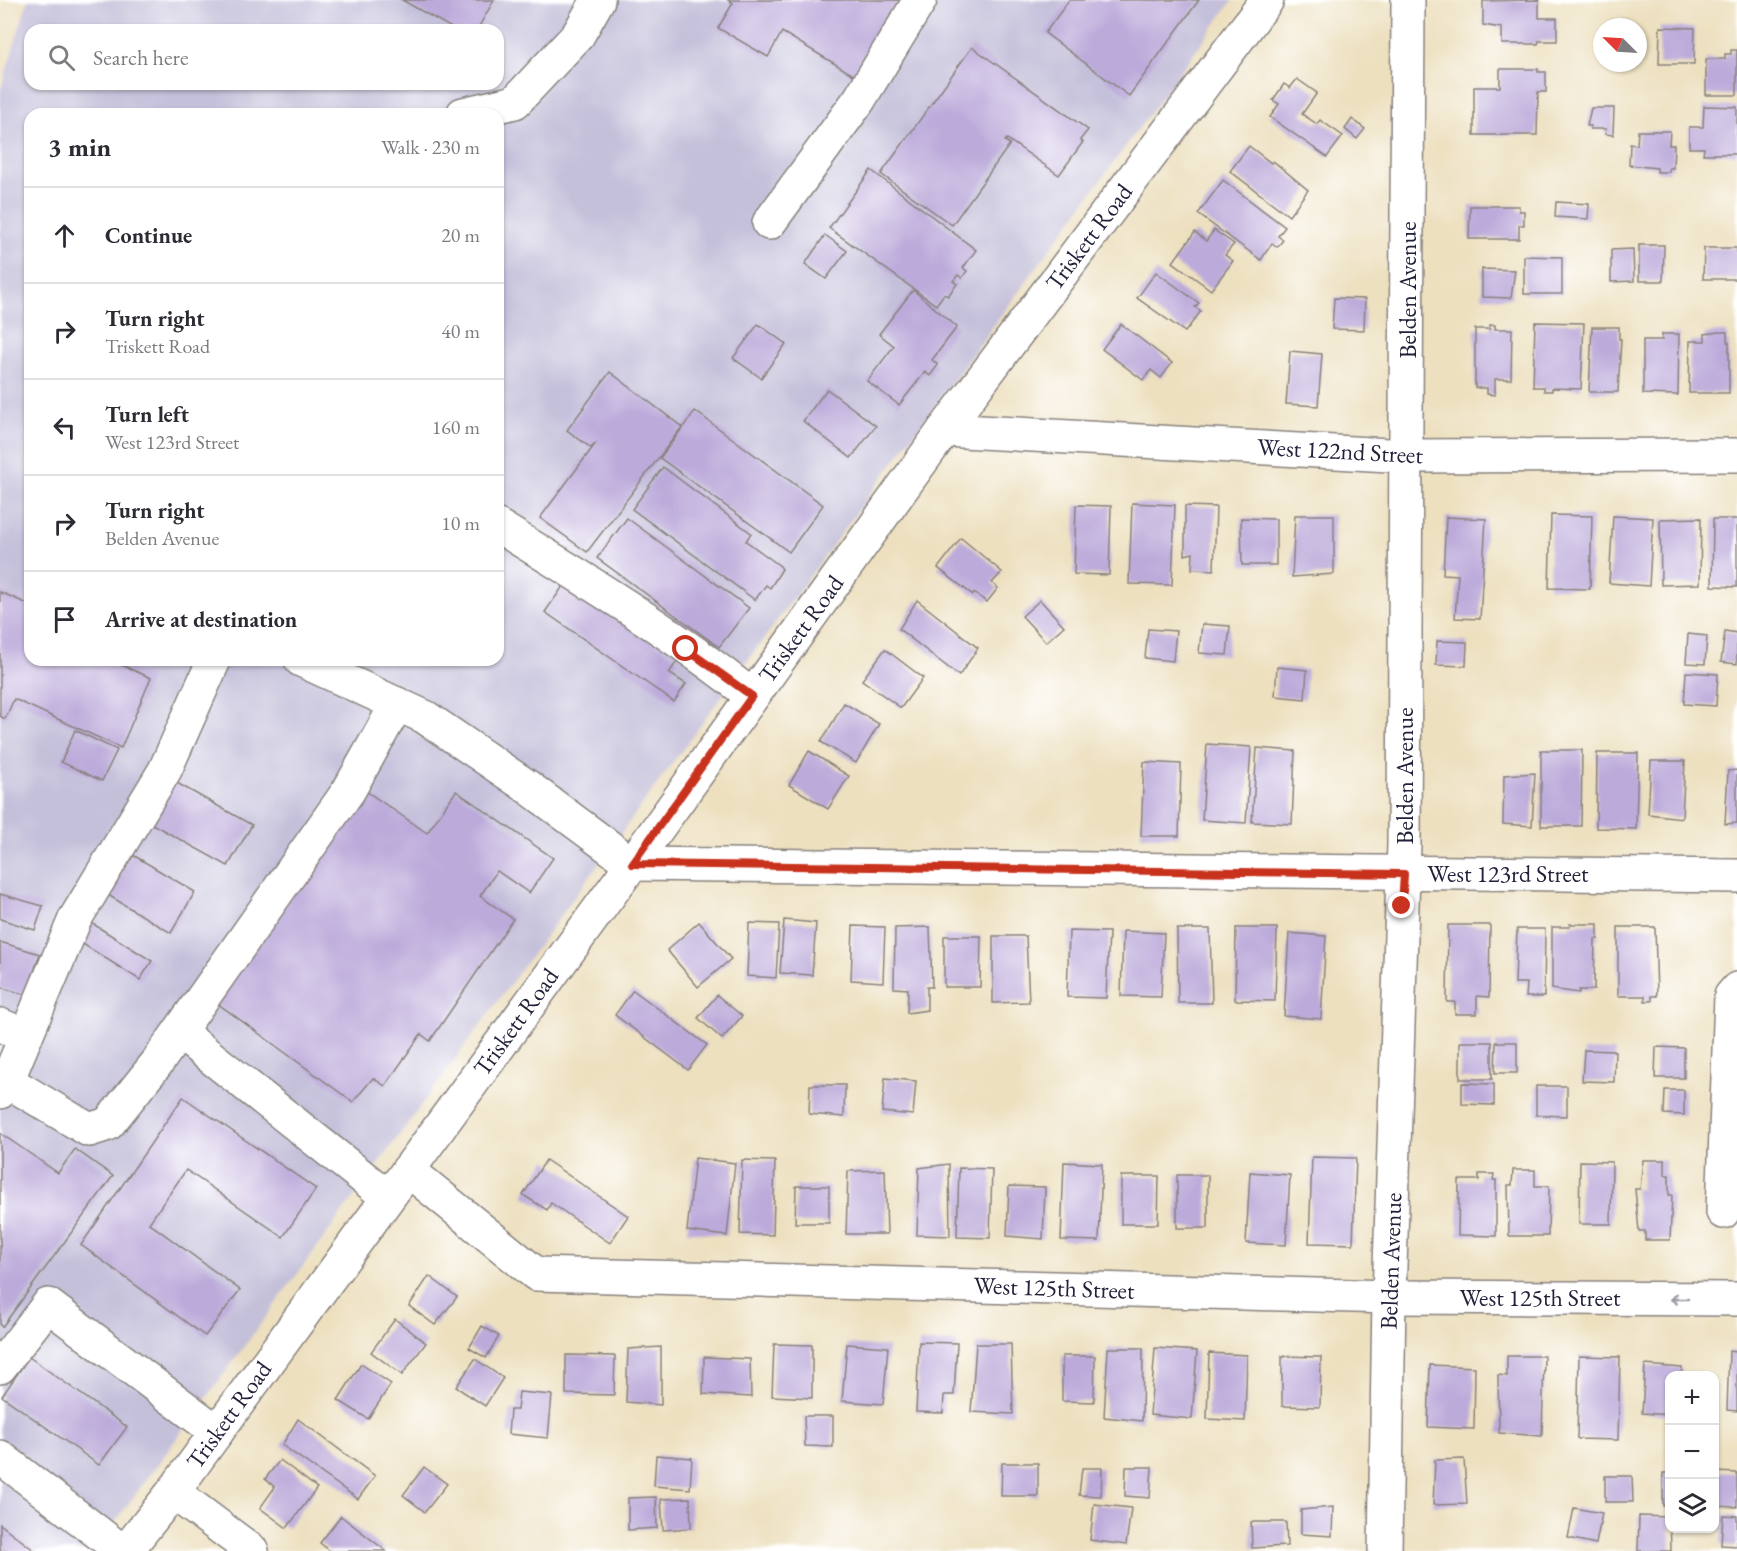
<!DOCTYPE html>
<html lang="en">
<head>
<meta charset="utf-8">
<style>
	body { margin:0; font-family:"EB Garamond",serif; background:#f2f2f3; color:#2b2b33 }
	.controls { position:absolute; right:18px; bottom:18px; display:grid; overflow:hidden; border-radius:12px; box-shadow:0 2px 4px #0004 }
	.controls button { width:54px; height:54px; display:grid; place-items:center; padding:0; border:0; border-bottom:2px solid #e1e1e2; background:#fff; color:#2b2b33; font:30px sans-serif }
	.compass { position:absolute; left:1593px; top:18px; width:54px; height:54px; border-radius:50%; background:#fff; box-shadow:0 2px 4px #0004; rotate:294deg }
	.stop { position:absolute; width:18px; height:18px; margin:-14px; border:4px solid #c8321e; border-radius:50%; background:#fff }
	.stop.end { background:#c8321e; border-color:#fff; box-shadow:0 2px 6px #0008 }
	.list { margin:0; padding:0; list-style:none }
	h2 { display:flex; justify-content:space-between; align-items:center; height:78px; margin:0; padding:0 24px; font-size:26px }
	h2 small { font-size:20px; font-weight:400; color:#7c7c81 }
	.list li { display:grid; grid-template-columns:39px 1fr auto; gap:18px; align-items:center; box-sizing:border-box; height:96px; padding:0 24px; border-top:2px solid #e1e1e2 }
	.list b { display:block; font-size:22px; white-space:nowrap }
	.list p { margin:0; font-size:20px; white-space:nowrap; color:#7c7c81 }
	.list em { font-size:20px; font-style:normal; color:#7c7c81 }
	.icon { flex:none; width:33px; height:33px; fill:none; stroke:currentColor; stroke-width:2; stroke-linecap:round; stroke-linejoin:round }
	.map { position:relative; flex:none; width:1737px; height:1551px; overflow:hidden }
	.search { position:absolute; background:#fff; box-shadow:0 2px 4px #0004; left:24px; top:24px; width:480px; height:66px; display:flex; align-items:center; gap:15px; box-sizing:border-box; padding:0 21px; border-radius:18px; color:#7c7c81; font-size:22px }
	.panel { position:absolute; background:#fff; box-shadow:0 2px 4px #0004; left:24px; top:108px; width:480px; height:558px; border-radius:18px }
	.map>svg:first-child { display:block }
	.industrial { fill:#c5c0da; fill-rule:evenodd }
	.building { fill:#bcaada }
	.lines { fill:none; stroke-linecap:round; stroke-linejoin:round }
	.minor-casing { stroke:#88817d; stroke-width:36 }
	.minor { stroke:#fff; stroke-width:33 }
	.oneway { stroke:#9c9ca7 }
	.route { stroke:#c8321e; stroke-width:8 }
	.labels { text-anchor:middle; stroke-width:6; stroke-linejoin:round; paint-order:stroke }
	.street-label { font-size:24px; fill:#22223b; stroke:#fff }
</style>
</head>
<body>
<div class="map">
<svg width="1737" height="1551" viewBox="0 0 1737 1551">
	<rect width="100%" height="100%" fill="#fff"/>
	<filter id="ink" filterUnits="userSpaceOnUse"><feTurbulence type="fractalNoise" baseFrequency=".0167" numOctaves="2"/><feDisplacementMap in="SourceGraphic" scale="12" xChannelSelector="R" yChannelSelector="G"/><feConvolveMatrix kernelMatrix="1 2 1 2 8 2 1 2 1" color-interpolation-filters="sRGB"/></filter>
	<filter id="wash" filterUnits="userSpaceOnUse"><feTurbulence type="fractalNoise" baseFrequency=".008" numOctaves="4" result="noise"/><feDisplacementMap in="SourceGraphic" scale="24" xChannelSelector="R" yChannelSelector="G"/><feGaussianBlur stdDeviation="1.35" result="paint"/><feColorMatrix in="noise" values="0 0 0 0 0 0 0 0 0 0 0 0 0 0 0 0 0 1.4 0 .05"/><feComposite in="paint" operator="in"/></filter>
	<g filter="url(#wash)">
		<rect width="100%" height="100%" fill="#ede0bf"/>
		<path class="industrial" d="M28,0h1205l-1139,1551h-94v-1460zM30,30h468v54h-468zM30,114h468v546h-468z"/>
		<g id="blocks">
			<g class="building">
				<path d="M402,0h92l-17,30h-22z"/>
				<path d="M728,0h177l-45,79 -78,-47 -14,25 -50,-29 15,-25z"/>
				<path d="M1069,0h130l-70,96 -84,-63z"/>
				<path d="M1539,0v18h18v23h-18l-1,3h-36v-16l-19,-3v-24z"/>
				<path d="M1660,27l35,1 -1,36h-35z"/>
				<path d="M972,47l116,83 -8,10 3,2 -24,33 -52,-36 -2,2 5,3 -58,81 -71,-51z"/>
				<path d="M1731,50h6v45h-31v-36h19v-5h6z"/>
				<path d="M1500,69h38v3h8v20h-8l-1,43h-63v-48h26z"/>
				<path d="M1297,79l20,14 -15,21 15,10 3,-4 23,16 -16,21 -57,-40 9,-13 -6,-4 11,-16 6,4z"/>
				<path d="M1704,106l33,1v47h-34l1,-6h-15v-21h14z"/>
				<path d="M1591,108h23l-1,27 -8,-1 1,-5h-16l1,-3h-4z"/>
				<path d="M1352,119l13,10 -8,10 -12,-10z"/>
				<path d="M1638,131h32l-1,14h5l-1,23h-4v4h-12v-4l-28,-3 1,-21 7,1z"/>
				<path d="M1249,146l22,17 2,-2 35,29 -19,26 -59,-45z"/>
				<path d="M871,170l105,80 -13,18 4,3 -5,7 -4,-3 -5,6 4,3 -9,12 -4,-2 -8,11 -107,-77z"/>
				<path d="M1223,180l62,47 -7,9 5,4 -6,7 -5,-4 -11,17 -63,-46z"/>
				<path d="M1556,202l33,2 -1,15 -33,-2z"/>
				<path d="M1470,206h49v5h5v14h-5v14h-50z"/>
				<path d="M1214,230l20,14 -9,11 8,6 -22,29 -38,-28 22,-30 11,9z"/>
				<path d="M825,235l22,16 -21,28 -21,-15z"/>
				<path d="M1639,245h25l-1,36h-24z"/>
				<path d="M1704,248h33v31h-34z"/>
				<path d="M1633,249l1,32 -23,1v-32z"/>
				<path d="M1524,256l38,1v37h-38z"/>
				<path d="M1482,269l33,1 -4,28 -29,-1z"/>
				<path d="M1156,272l43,31 -4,4 6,4 -16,21 -48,-34z"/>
				<path d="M913,290l44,37 -25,33 6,5 -8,11 -5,-4 -26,33 -32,-24 27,-35 -15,-12z"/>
				<path d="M1334,298l31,1 -1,31 -32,-1z"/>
				<path d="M1535,322l49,1 -3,66 -29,-1v3h-8v-4h-11z"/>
				<path d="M758,324l28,20 -25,34 -28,-20z"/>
				<path d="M1121,324l51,39 -11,15 -10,-8 -8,10 -41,-31z"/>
				<path d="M1490,325h5v4h17l-1,50h-16v16l-8,-1v-6h-12v-59h15z"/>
				<path d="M1592,327h27v12h2l-3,53h-29z"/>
				<path d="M1719,332h8v10h2v51h-40l1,-52h15v-7z"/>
				<path d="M1662,334h17l-1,61 -35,-1v-54h19z"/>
				<path d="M1290,351l32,3 -4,52 -32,-2z"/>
				<path d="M610,372l72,55 -95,125 -47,-34 56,-75 -5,5 -24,-18z"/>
				<path d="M827,389l49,37 -25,32 -48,-37z"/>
				<path d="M695,411l128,94 -34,47 -129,-94z"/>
				<path d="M663,467l88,66 -5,8 34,25 2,3 -8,13 -4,6 -4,-3 -11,15 -123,-91z"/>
				<path d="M1132,503l43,2 -3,80 -43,-1z"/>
				<path d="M1076,505l35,1 -2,69 -35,-1z"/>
				<path d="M1185,506l31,1 -2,63 -22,-1 1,-16 -8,2z"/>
				<path d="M1295,515h39v59l-42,3z"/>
				<path d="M1551,515l41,1 -2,73 -41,-1z"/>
				<path d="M1613,516l40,2 -4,68 -40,-3z"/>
				<path d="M1446,517l40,2 -6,100 -25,-1 3,-43 -15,-1z"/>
				<path d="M627,518l122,90 -30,39 -122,-89z"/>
				<path d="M1241,518l35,1v46h-34z"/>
				<path d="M1701,518l-1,66 -39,1 -1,-66z"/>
				<path d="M1713,519h24v68l-25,-1z"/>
				<path d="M961,538l41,34 -10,11 6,5 -11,14 -13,-9 -1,2 -35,-27z"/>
				<path d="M566,582l112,78 -9,13 17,11 -12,18 -129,-90z"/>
				<path d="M0,592l30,13v55h80l41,18 -30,70 -107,-49 -9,20 -5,-3z"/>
				<path d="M917,600l61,48 -19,28 -60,-47z"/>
				<path d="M1040,600l24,26 -18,16 -24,-26z"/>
				<path d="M1202,624l28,2 -3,29 -28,-2z"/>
				<path d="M1148,629l28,2 -3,30 -28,-3z"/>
				<path d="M1725,631l12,2v31l-16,-2z"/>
				<path d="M1688,634l19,2 -2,28 -19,-1z"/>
				<path d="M1437,641l30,1 -1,24 -30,-1z"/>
				<path d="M885,649l38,29 -22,30 -39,-28z"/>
				<path d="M1277,667l30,3 -2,29 -30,-3z"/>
				<path d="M1686,672l32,2 -2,32 -32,-2z"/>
				<path d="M844,703l35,21 -23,39 -35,-21z"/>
				<path d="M75,730l42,20 -15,31 -41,-19z"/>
				<path d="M1207,744l44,3 -5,76 -44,-3z"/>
				<path d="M1257,748l38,3 -3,73 -40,-2z"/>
				<path d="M1541,750h41l-1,76h-40z"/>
				<path d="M809,751l40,25 -21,33 -39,-24z"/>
				<path d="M1597,753h41l-2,76 -40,-1z"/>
				<path d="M1651,761h34l-3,57 -34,-4z"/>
				<path d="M1144,762l37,2 -2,72h-38z"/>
				<path d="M1737,770v53l-12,1 3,-53z"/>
				<path d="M1535,773l-3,53 -29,-2 1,-49z"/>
				<path d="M175,782l77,43 -24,41 -76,-42z"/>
				<path d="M366,791l61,42 29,-42 97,67 -24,35 -32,-22 -17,25 33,23 -83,122 -9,-7 -36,52 -12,-8 -20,24 -136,-99z"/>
				<path d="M133,855l62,37 -24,41 -63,-38z"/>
				<path d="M0,894l43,12 -8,24 -35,-11z"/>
				<path d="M784,920l32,3 -4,52 -32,-2z"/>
				<path d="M90,922l62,39 -12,19 -62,-39z"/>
				<path d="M699,922l32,37 -33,28 -31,-37z"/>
				<path d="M749,923l30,1 -3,54 -29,-2z"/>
				<path d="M1570,924h28v15h-3l-1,51h-15v3l-27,-4v-62h18z"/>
				<path d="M1448,925h42l-1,72 -12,-1v18h-22v-12h-8z"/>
				<path d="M853,926l32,1 -2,55 -32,-2z"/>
				<path d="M930,927l2,60h-5v23l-20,3 1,-24 -14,-1 1,-60z"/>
				<path d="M1618,927h37l2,69h-5v5h-7v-5h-27z"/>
				<path d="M1236,928h41l-2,73 -40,-1z"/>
				<path d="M1177,929h33l2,74h-34z"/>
				<path d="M1517,929h28l-1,68h-18l1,-14h-12z"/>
				<path d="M1069,931l40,1 -3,66 -39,-1z"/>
				<path d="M1123,931l41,2 -3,64 -40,-1z"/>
				<path d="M1289,933l37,3 -5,83 -37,-3z"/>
				<path d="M944,936h37l-1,51h-36z"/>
				<path d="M993,936h33l3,66 -36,1z"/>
				<path d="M0,942l40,12 -14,41 -26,-8z"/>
				<path d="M633,990l74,55 -19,25 -73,-55z"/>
				<path d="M717,995l25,21 -20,23 -24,-21z"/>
				<rect x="1460" y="1042" width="32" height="37"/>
				<path d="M1496,1042h21v31h-22z"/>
				<path d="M1656,1047l28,1v30h-29z"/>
				<path d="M1584,1050l31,1 -1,31 -32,-1z"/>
				<path d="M885,1078l31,3 -3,34 -31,-3z"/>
				<path d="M1462,1083l32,1v21l-32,-1z"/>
				<path d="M810,1085h35l-1,32 -35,-3z"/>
				<path d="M1536,1086h31v30l-31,-1z"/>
				<path d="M1665,1090h19v25l-20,-1z"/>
				<path d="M183,1097l133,92 -33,48 -97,-67 -37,53 91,67 -35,46 -124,-91z"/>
				<path d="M0,1133l58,40 17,-24 38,27 -111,151 -2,-2z"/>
				<path d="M1312,1157l44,1 -3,86 -44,-1z"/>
				<path d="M695,1158l40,5 -8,73 -40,-5z"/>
				<path d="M546,1160l82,56 -18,27 -59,-40 -4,7 -24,-15z"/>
				<path d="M742,1160l33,1 -2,74 -33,-1z"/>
				<path d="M1643,1160h22v15h4v20h3l-2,45h-25v-9h-6l-4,-42h5z"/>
				<path d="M1580,1161l32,1 -1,62h-32z"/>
				<path d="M1064,1162l38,2 -3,77 -38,-1z"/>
				<path d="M949,1164l1,72 -33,-1 2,-67z"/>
				<path d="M959,1168l33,1 -2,69 -33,-1z"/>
				<path d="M885,1170l2,64h-41l2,-63z"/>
				<path d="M1513,1170h22v16h14l-1,50h-39l-1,-51h4z"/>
				<path d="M1250,1172l40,3 -4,70 -40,-2z"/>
				<path d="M1479,1174h15l-1,6h3v56l-38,-1 1,-55h20z"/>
				<rect x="1177" y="1175" width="31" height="53"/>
				<path d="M1121,1176h38l-1,48h-37z"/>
				<path d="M796,1186h33v37h-34z"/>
				<path d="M1009,1186l36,1 -2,52 -36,-3z"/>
				<path d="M429,1276l28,21 -22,28 -26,-19z"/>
				<path d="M395,1319l31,24 -24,32 -31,-23z"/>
				<path d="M482,1326l17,10 -13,22 -17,-10z"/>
				<path d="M919,1342l38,1 -3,52h-10l-1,18 -27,-1z"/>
				<path d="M774,1344l38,1v53l-40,-2z"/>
				<path d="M847,1344l41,3 -5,57 -41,-3z"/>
				<path d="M976,1344h35l2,70 -42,-2z"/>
				<path d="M661,1347v58l-35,-3 2,-53z"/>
				<path d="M1108,1348h35l-1,73 -38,-4z"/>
				<path d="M1155,1348l42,3 -5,68 -42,-4z"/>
				<path d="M1729,1351l8,1v59l-10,-1z"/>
				<path d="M1209,1353l38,2 -2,66 -38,-2z"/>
				<path d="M566,1355l49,1 -1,39 -48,-1z"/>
				<path d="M1062,1356h33l-1,46 -32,-1z"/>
				<path d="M1282,1356l39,1 -1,50 -38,-1z"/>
				<path d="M1507,1356h37l-2,80 -43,-3 -1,-58 9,1z"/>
				<path d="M1579,1356l41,1 -2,83 -41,-1z"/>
				<path d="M29,1357l98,70 -28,38 -97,-69z"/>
				<path d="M704,1357l46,2 1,38 -48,-3z"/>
				<path d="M475,1359l28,19 -18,28 -29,-19z"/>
				<path d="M361,1364l30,20 -23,35 -30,-19z"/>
				<path d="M1430,1365l45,2 -1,62 -46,-2z"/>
				<path d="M1645,1365l37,3 -1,8h-11v39l-28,-2z"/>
				<path d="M519,1392l33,3 -4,43 -40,-4 2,-24h7z"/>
				<path d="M804,1416h29v31l-28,-1z"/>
				<path d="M298,1419l77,57 -17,23 -76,-54z"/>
				<path d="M656,1455l36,3 -2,31 -36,-3z"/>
				<path d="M1464,1459l3,45 -34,1 2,-45z"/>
				<path d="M280,1460l37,28 -30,40 -27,-20 15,-21 -10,-8z"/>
				<path d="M1002,1463h36v33h-37z"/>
				<path d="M424,1467l23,17 -22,28 -22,-17z"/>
				<path d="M1126,1467h26l-2,31 -25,-2z"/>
				<path d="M1082,1468h20l-1,28 -22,-1z"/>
				<path d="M1714,1472l23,1v34l-23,-1z"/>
				<rect x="1663" y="1473" width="7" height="33"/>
				<path d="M1605,1476h27l1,26h-28z"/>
				<path d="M656,1497l1,31 -29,2v-32z"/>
				<path d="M690,1498l1,30 -28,2 -2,-31z"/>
				<path d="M1094,1504l37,4 -5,37 -36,-5z"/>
				<path d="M1333,1507l-1,29 -31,-2v-24z"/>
				<path d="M1574,1508l28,5 -6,31 -28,-6z"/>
				<path d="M1723,1515l14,1v30l-16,-1z"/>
				<path d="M341,1516l45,35h-56l-10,-8z"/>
				<path d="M1639,1516l31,1 1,34h-33z"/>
				<path d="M1251,1522h35l1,24 -35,2z"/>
				<path d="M0,1524l35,27h-35z"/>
			</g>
		</g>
	</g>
	<g filter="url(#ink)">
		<use href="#blocks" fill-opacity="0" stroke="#88817d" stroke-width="1.5"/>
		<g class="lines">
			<defs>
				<g id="minor">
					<path d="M463,114l52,-12 63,-67 20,-35"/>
					<path d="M769,223l90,-123 61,-100"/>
					<path d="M944,430l463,26 330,-1"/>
					<path d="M498,526c87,53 175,107 254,170"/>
					<path d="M301,660l124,57 103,70 104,77 1105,12"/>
					<path d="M0,1025l26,11"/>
					<path d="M179,1032l209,165"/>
					<path d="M7,1081l82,49 19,-6 49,-61 192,-273 48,-86"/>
					<path d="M0,1092l7,-11 68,-162 90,-149 49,-110"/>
					<path d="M408,1170l128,104 853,23 348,2"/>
					<path d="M1723,1212l8,-216 6,-7"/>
					<path d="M0,1367l48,-62 169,127"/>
					<path d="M0,1457l122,94"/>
					<path d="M173,1492l79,59"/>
					<path d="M126,1551l47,-59 459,-628 312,-434 323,-430"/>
					<path d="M1385,1551l4,-254 15,-453 4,-844"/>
				</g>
			</defs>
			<use href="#minor" class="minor-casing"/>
			<use href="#minor" class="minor"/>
		</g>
		<defs><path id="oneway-shaft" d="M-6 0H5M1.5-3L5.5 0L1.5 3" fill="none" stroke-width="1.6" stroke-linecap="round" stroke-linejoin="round" transform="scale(1.5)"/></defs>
		<use class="oneway" href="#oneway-shaft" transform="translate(1679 1299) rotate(-180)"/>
	</g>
	<g class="lines" filter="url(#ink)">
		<path class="route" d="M686,649l66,47 -120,168 772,10 -2,32"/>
	</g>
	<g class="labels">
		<g class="street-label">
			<text transform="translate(1089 237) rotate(-53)" y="8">Triskett Road</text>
			<text transform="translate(1408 290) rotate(-90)" y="8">Belden Avenue</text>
			<text transform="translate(1340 451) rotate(3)" y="8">West 122nd Street</text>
			<text transform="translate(801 629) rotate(-54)" y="8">Triskett Road</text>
			<text transform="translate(1405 776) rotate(-90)" y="8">Belden Avenue</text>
			<text x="1508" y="882">West 123rd Street</text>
			<text transform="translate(516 1022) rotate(-54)" y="8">Triskett Road</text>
			<text transform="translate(1391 1261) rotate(-88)" y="8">Belden Avenue</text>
			<text transform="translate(1054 1288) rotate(2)" y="8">West 125th Street</text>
			<text x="1540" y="1306">West 125th Street</text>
			<text transform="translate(229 1415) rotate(-54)" y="8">Triskett Road</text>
		</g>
	</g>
</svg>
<div class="controls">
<button>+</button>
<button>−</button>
<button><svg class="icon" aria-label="layers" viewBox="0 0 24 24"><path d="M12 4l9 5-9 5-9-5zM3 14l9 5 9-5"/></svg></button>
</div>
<svg class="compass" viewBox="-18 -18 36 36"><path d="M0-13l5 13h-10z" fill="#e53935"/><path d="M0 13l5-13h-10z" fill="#7c7c81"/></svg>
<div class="stop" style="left:686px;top:649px"></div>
<div class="stop end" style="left:1402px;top:906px"></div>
<div class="search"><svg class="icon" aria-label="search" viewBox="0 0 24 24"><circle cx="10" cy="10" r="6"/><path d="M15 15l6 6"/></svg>Search here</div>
<section class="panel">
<h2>3 min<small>Walk · 230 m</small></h2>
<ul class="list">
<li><svg class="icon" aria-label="ahead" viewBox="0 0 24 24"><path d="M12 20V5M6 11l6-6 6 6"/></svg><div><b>Continue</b></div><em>20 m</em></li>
<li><svg class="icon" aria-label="right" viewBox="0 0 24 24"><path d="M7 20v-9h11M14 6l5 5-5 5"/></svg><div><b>Turn right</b><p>Triskett Road</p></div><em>40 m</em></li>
<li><svg class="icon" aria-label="left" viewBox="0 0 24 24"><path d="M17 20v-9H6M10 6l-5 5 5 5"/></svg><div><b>Turn left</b><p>West 123rd Street</p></div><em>160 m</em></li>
<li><svg class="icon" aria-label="right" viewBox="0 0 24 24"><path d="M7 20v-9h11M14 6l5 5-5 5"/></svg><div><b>Turn right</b><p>Belden Avenue</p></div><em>10 m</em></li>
<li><svg class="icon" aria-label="arrive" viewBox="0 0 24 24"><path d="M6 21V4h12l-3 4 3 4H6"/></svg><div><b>Arrive at destination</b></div></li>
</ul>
</section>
</div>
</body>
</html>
